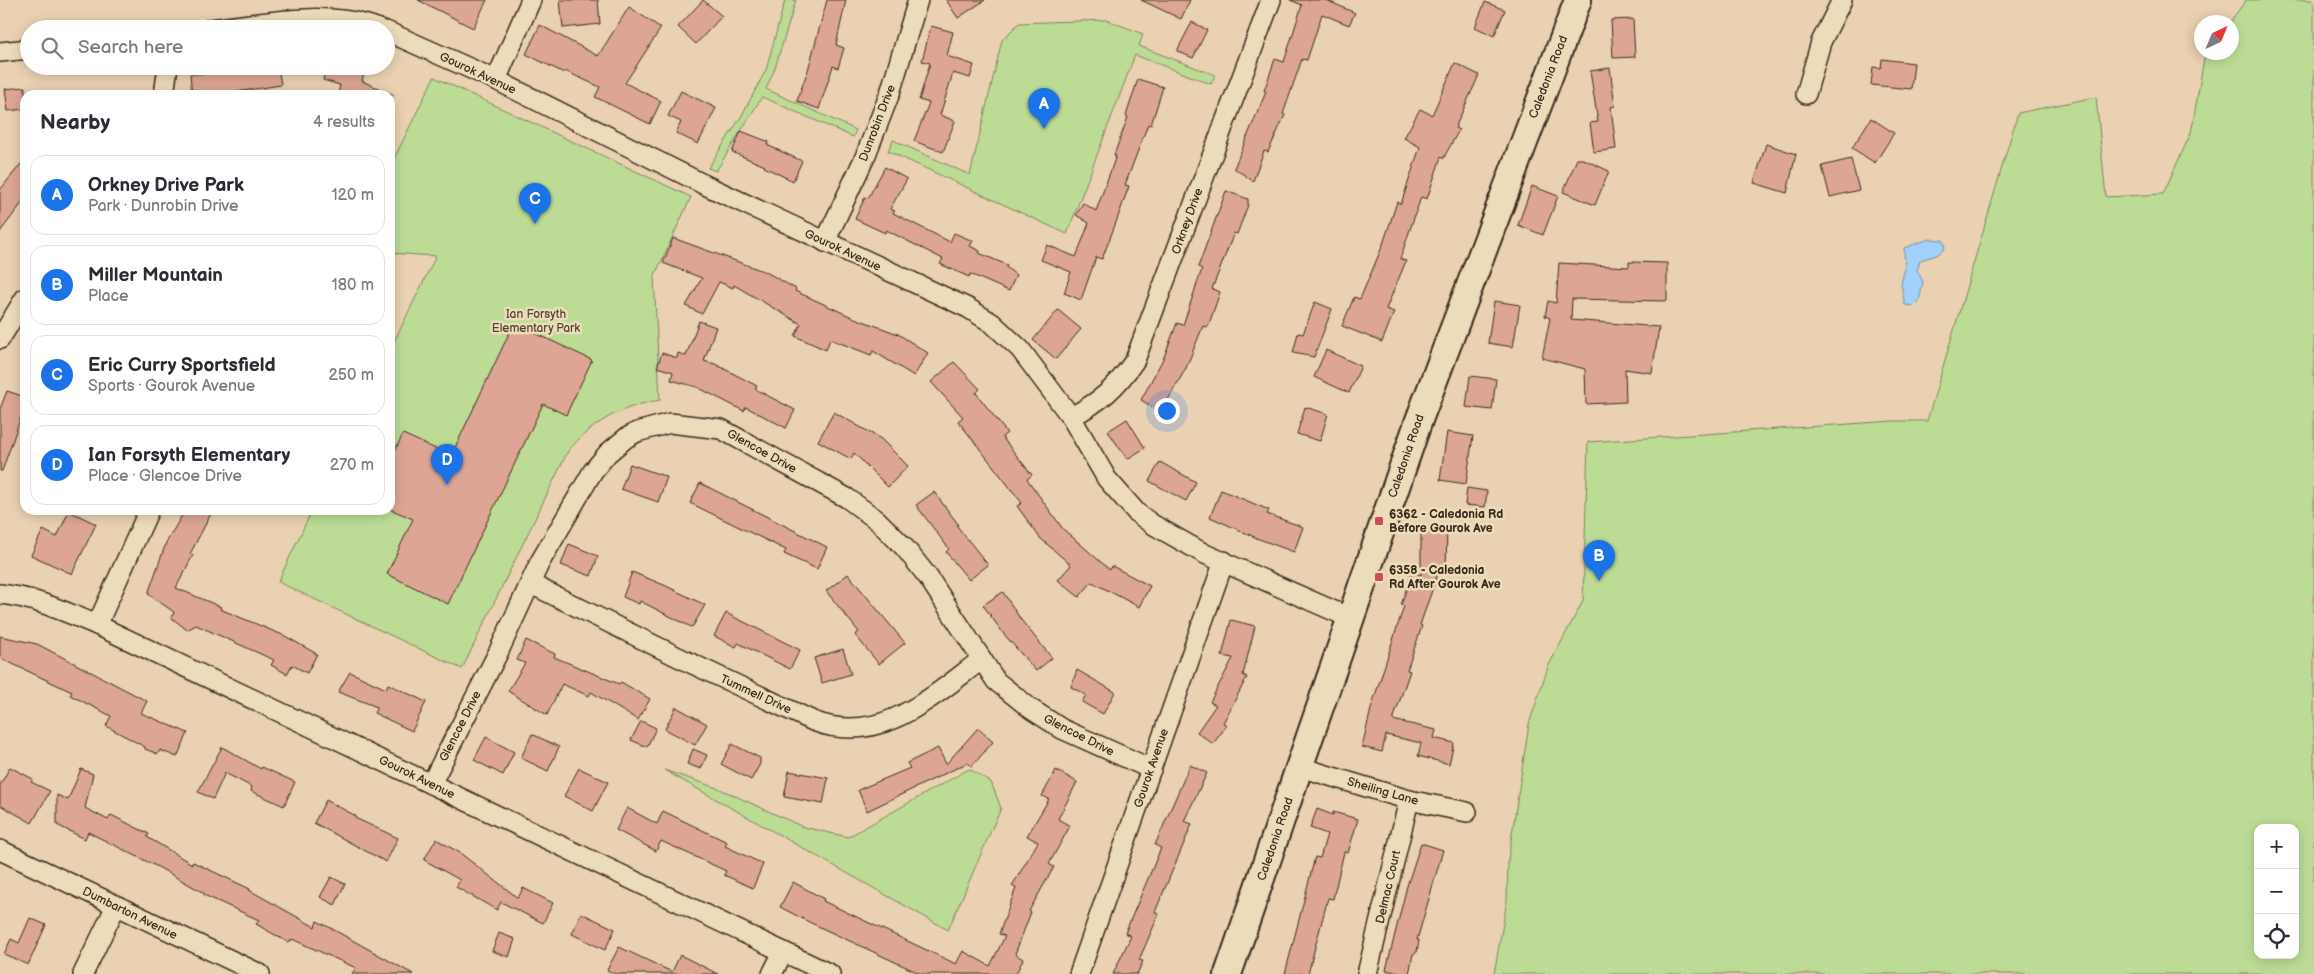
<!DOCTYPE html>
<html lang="en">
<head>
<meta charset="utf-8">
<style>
	body { margin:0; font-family:"Balsamiq Sans",sans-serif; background:#f7f7f7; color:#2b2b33 }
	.controls { position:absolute; right:15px; bottom:15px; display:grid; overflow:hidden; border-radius:10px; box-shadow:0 2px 12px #0003 }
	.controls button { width:45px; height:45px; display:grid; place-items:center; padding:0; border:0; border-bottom:1px solid #e1e1e2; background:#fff; color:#2b2b33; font:25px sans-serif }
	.compass { position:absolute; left:2194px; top:15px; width:45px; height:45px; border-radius:50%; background:#fff; box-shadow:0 2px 12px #0003; rotate:44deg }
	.you { position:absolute; left:1166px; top:410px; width:18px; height:18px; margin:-12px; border:4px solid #fff; border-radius:50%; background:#1a73e8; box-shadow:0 0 0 8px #1a73e833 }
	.badge { display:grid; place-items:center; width:32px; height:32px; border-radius:50%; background:#1a73e8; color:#fff; font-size:16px; font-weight:700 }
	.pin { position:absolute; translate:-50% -41px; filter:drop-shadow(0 1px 2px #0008) }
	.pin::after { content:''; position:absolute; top:26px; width:18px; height:15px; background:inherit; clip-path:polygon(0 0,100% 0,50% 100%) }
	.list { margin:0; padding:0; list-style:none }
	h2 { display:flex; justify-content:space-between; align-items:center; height:65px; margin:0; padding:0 20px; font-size:21px }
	h2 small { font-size:16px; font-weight:400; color:#7c7c81 }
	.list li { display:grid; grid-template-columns:32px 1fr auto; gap:15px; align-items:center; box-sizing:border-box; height:80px; margin:0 10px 10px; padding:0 10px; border:1px solid #e1e1e2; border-radius:15px }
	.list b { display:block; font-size:19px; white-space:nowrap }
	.list p { margin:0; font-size:16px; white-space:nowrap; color:#7c7c81 }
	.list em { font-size:16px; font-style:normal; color:#7c7c81 }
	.icon { flex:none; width:28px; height:28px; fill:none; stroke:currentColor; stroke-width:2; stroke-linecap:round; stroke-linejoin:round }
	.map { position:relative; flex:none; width:2314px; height:974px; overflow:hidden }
	.search { position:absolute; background:#fff; box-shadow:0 2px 12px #0003; left:20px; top:20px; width:375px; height:55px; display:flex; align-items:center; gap:12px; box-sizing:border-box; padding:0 18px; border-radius:28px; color:#7c7c81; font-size:19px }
	.panel { position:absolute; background:#fff; box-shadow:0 2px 12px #0003; left:20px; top:90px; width:375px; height:425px; border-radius:15px }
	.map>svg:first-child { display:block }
	.green { fill:#bcdc95; stroke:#7c835a; fill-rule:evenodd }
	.water { fill:#9fd3fd; stroke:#778fa4 }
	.building { fill:#dda694; stroke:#3b2a1e }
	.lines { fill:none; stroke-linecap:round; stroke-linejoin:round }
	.street-casing { stroke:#3b2a1e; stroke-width:22 }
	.secondary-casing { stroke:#3b2a1e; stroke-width:30 }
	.street { stroke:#eddcb9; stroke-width:19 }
	.secondary { stroke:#eddcb9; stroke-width:26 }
	.poi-dot { fill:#d1495b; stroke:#eddcb9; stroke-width:2 }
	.labels { text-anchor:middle; stroke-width:5; stroke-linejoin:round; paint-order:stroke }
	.street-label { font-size:12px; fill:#3b2a1e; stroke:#eddcb9 }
	.park-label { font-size:12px; fill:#4e4530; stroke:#eddcb9 }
	.poi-label { font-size:12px; font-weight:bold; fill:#3b2a1e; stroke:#eddcb9; text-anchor:start }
</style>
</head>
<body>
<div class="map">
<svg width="2314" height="974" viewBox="0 0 2314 974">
	<rect width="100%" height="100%" fill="#ead1b2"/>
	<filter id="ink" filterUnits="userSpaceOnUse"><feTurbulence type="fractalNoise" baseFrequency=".02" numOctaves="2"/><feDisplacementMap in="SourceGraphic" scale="10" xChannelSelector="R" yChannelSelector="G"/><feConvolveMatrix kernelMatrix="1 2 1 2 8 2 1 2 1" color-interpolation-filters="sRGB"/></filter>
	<g filter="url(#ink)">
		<g class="green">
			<path d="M785,0h11l-21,68 -9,21 90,41 -3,7 -91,-40 -46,74 -8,-3 33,-51 25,-47z"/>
			<path d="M2246,0h68v974h-820l13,-73 1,-41 21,-136 19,-57 35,-66 5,-159 305,-21h34l91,-308 78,-16 10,100 57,-3 28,-61 13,-74 4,-6 24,-1v-30h-2zM2258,828h37v127h-37z"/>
			<path d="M1107,20l36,14 -4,12 76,29 -4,9 -76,-29 -68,179 -179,-83 5,-11 77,35 32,-135 17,-17z"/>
			<path d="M434,77l257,120 -37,80 6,123c-37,6 -68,22 -92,51l-106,218 -184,-87 34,-72h78v-160l46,-94 -46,-3v-86z"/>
			<path d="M969,769l22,13 10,26 -53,122 -284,-160 56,19 83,38 45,10z"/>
		</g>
		<path class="water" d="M1930,239l13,1 2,8 -8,7 -17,5 -3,10 6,12 -4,19 -5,5 -9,-1 -4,-21 4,-16 -1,-20z"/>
		<g class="building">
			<path d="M418,0h69l-14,28z"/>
			<path d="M560,0h38l2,24 -37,4z"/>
			<path d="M703,0l19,16 -26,28 -18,-17z"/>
			<path d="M827,0h19l-10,45 8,3 -6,20 -5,-2 -14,43 -22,-8 11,-31z"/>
			<path d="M946,0h39l-27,18z"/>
			<path d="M1141,0h49l-9,19z"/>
			<path d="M1290,0h36l29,13 -6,12 -27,-11 -15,46 -5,-1 -19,55 2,1 -17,37 -4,-1 -11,30 -19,-13 32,-76 -2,-1 11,-32 9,3 18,-57z"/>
			<path d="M1485,2l20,8 -11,26 -19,-9z"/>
			<path d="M629,7l32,21 -36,55 36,18 -11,23 -55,-27 5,-10 -35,-16 -1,2 -38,-19 14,-29 58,31z"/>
			<path d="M1633,19l2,38 -22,1 -2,-38z"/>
			<path d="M1192,22l15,8 -14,28 -16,-7z"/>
			<path d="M931,26l22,6 -6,24 27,9 -4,13 -17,-5 -13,42 15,6 -12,31 -29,-11 15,-38 -10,-3 11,-37 -8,-2z"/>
			<path d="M1882,59l32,4 -3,26 -40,-4 2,-18 8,1z"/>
			<path d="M1455,63l24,12 -24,53 4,2 -16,29 -2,-2 -14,42 -6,-2 -21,62 6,2 -20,48 8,3 -12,30 -40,-16 12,-29 6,2 22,-52 15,-45 4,2 19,-57 -16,-9 16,-29 12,6z"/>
			<path d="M241,66h37l3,19 -58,9 -31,1 -2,-21 51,-2z"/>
			<path d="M326,66h40l-4,15 32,14h-56l2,-10 -17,-5z"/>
			<path d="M1610,68l5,38 -4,1 5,42 -22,3 -4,-29 8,-1 -8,-51z"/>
			<path d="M1138,79l25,8 -12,38 -3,-1 -23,61 4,1 -11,31 -16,42 -6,-2 -15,43 -17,-7 7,-21 -30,-12 6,-15 29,12 13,-34 -13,-8 7,-12 13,8 20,-55 -2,-1 14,-38 -2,-1z"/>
			<path d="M25,87v22l-17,2 -3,-22z"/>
			<path d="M681,91l35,17 -18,36 -22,-11 5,-11 -13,-6z"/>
			<path d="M1871,118l23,15 -19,30 -23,-15z"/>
			<path d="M741,131l28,11 -2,3 35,16 -9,20 -29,-14 1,-1 -33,-14z"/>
			<path d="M1766,144l30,10 -9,39 -33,-10z"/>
			<path d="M25,159v40l-25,33v-42z"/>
			<path d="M1577,159h6l26,12 -14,34 -32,-13z"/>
			<path d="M1851,159l8,31 -29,7 -8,-31z"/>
			<path d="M885,167l22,12 -17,30 5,2 -2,2 57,29 4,-9 19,8 -3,5 10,5 -1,2 28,12 -1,2 10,8 -7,16 -39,-17 -1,3 -29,-13 3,-5 -57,-29 -1,3 -30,-14 10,-22 3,1z"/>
			<path d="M1532,186l26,10 -15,39 -25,-10z"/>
			<path d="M1226,191l22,8v6l-11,29 -3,-1 -22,56 8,3 -12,35 -5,-1 -17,42 -25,44 -20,-12 23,-43 13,-34 6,2 19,-56 -4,-2z"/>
			<path d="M673,238l93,34 30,17 -1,2 57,26 46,17 30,19 -14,23 -41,-25 -2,4 -41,-16 -4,11 -31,-14 6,-12 -67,-39 -1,3 -14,-6 -17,32 -16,-8 16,-28 -39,-15z"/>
			<path d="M1629,262l38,1v38l-95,-2 -1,21 88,7 -7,46 -27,-4 1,33 -40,2 -1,-35 -43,-11 8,-40 -5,-2 3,-15 8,2 3,-40 70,4z"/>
			<path d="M1494,301l26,4 -7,42 -25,-4z"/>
			<path d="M1315,302l17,7 -18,48 -21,-4 5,-20 5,1z"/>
			<path d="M1058,310l23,19 -25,30 -23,-19z"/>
			<path d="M699,321l17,6 -12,34 11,3 42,22 -2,3 40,21 -9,18 -40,-21 -2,4 -47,-24 -26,-7 2,-8 -16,-5 5,-14 15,5 1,-5 8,3z"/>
			<path d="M514,323l78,37 -26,55 -23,-11 -95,200 -61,-30 26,-55 -23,-10v-48l13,-27 48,22z"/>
			<path d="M1326,350l35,16 -12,27 -35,-16z"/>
			<path d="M954,362l26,27 -4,4 31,40 -5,4 30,38 -5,4 36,50 47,41 2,-4 38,20 -11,21 -47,-25 -13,15 -21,-17 13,-15 -31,-27 -23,-32 5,-3 -64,-82 5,-4 -32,-35z"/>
			<path d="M1470,376l26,3 -4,31 -26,-3z"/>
			<path d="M7,391l18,6v21l-4,-1 -19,54h-2v-62z"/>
			<path d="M1305,407l23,7 -8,27 -23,-7z"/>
			<path d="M834,412l47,27 27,27 -20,21 -34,-34 -3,6 -33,-18z"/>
			<path d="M1127,419l18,29 -18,11 -19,-28z"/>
			<path d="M1447,432l26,4 -7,48 -26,-4z"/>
			<path d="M1160,462l36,20 -10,19 -37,-20z"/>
			<path d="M630,464l37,13 -9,25 -37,-13z"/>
			<path d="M700,483l127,64 -10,22 -33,-15 2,-4 -96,-47z"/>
			<path d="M1467,488l20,3 -2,16 -20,-2z"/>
			<path d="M1221,490l48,20 -2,4 36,13 -9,25 -35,-13 -49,-22z"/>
			<path d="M934,492l24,32 -1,2 31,39 -19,15 -23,-28 3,-3 -33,-44z"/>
			<path d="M185,510h28l-23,44 3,1 -17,33 45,19 -1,2 65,27 32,18 -10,19 -15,-8 -5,9 -16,-9 3,-5 -78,-35 -9,5 -15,-12 2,-6 -26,-18 18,-51z"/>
			<path d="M69,511l27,13 -24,50 -41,-19 12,-25 14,7z"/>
			<path d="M1421,527h26l-1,43h-7l-19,55 2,1 -15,44 3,1 -17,49 43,10 -2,8 20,5 -5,21 -31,-8 3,-13 -35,-8 -4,17 -20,-5 10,-42 32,-99 -3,-1 11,-33 9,3z"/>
			<path d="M569,544l29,12 -7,20 -30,-11z"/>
			<path d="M632,572l32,13 41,20 -12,21 -2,1 -51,-26 -1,3 -16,-7z"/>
			<path d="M848,574l57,69 -26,21 -24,-29 4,-3 -33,-41z"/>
			<path d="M1003,592l18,28 31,38 -16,13 -33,-38 -20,-28z"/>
			<path d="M726,613l74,37 -10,19 -52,-26 -2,4 -22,-11z"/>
			<path d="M1231,620l24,6 -12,49 4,2 -24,46 4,2 -14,19 -16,-12 19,-27 -6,-3 23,-44 -11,-2z"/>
			<path d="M0,636l37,8 110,57 -6,12 47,20 -11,24 -17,-7 -2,4 -13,-5v-2l-39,-21 5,-10 -41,-21 2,-3 -72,-34z"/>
			<path d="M526,640l29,14 -1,3 65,27 2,-2 29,17 -12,21 -47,-28 -2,4 -27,-12 -15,31 -39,-24 17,-28 -8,-3z"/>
			<path d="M843,649l8,25 -29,9 -8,-25z"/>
			<path d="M1077,670l38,22 -12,22 -21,-12 4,-7 -15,-8z"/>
			<path d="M350,672l36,17 2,-5 38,18 -14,29 -38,-18 3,-6 -39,-15z"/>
			<path d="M676,707l31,17 -12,21 -30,-16z"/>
			<path d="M641,721l15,7 -9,19 -16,-7z"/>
			<path d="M978,728l15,14 -21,24 -5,-3 -100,48 -9,-21 52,-22 -3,-5 31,-15 8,16z"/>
			<path d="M532,734l27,13 -11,24 -27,-13z"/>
			<path d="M486,737l28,15 -11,23 -29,-15z"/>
			<path d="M732,744l28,14v6l-9,16 -30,-16z"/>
			<path d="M222,747l39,22 1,-2 33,15 -11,24 -33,-15 1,-4 -27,-14 -12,26 -15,-7z"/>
			<path d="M693,749l14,6 -6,14 -14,-5z"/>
			<path d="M1190,765l17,8 -23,48 8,3 -37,88 4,2 -20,46 4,1 -6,13h-24l18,-38 -6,-3 36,-85 -6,-3z"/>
			<path d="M10,767l23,12 -2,3 19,9 -18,32 -32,-18v-20z"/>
			<path d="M579,768l29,14 -15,29 -29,-15z"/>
			<path d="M81,769l12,5 -8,34 23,12 3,-5 38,19 -2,3 45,27 1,-2 57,27 -1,1 66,37 2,-6 10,5 86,48h-61l4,-6 -64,-29 -3,4 -33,-19 3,-4 -55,-25v-2l-46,-26 -70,-35 -3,7 -28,-14v-30l11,5z"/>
			<path d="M1056,770l21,12 -19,37 12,7 -21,38 5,3 -25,44 2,1 -16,42 8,5 -7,15h-95l-110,-51 -31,-16 13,-25 31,17 -1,2 133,63 7,-13 27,15 15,-30 -6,-2 17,-46 -4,-2 26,-44 -11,-6 22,-37 -7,-3z"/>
			<path d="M789,771l39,7 -5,26 -39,-7z"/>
			<path d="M326,800l30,16 -1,2 43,20 -12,24 -72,-39z"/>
			<path d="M627,808l30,16 6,-13 64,31 -2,4 38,18 -10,24 -29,-13 2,-4 -65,-30 -5,10 -40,-21z"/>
			<path d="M1317,809l16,6v-3l25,7 -10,34 -4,-1 -11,47 -5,-1 -20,76h-23l30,-117 5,1 7,-24 -17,-6z"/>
			<path d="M436,839l24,14 58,45 5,-10 30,15 -10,20 -42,-21 -4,8 -41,-23 4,-7 -36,-20z"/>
			<path d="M1421,843l22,7 -26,90h2l-2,12 -4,2 -4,20h-6l-17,-4 21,-84z"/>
			<path d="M331,877l14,7 -10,21 -15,-8z"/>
			<path d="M581,913l34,16 -10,21 -33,-16z"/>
			<path d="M30,918l16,7 -18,40 -24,-11 7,-15 8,4z"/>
			<path d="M499,933l16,6 -6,18 -17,-6z"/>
			<path d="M619,947l53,25 8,-17 38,19h-103l-8,-4z"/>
		</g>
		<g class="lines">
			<defs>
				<g id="street">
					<path d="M210,29c55,-6 117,-20 169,0"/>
					<path d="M386,31l110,49 209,105 263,123 24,15 28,26 51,68 36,62 30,34 15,11 53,30 145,64"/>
					<path d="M0,52l29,-3"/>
					<path d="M496,80l35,-80"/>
					<path d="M1806,94l15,-52 21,-42"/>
					<path d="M164,95l4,-29"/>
					<path d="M825,242l40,-85 25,-64 28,-93"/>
					<path d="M0,339l25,-41"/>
					<path d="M1071,417c30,-16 45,-29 64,-57l136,-360"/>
					<path d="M531,584l147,73 135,64c67,26 118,-24 168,-61"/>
					<path d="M0,594c33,3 66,18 97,31l733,349"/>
					<path d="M97,625l52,-115"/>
					<path d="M1300,767l109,33 58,12"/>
					<path d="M431,784l67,-131 42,-91 53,-91 15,-18 18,-15 11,-6 33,-9 51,6 126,69 30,22 28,28 23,29 68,104 35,28 31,20 89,40"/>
					<path d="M0,850l260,124"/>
					<path d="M83,974l33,-68"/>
					<path d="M772,974l11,-22"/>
					<path d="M1079,974l145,-413"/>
					<path d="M1367,974l42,-174"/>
				</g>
				<path id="secondary" d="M1228,974l191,-554 159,-420"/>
			</defs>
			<use href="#street" class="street-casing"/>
			<use href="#secondary" class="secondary-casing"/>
			<use href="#street" class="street"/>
			<use href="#secondary" class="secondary"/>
		</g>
	</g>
	<g class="poi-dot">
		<rect x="1374" y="516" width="10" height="10" rx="2.5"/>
		<rect x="1374" y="572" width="10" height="10" rx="2.5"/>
	</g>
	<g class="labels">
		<g class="street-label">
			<text transform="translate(478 73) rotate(25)" y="4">Gourok Avenue</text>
			<text transform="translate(1548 77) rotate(-69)" y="4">Caledonia Road</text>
			<text transform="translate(877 123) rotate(-69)" y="4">Dunrobin Drive</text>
			<text transform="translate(1187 221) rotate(-70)" y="4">Orkney Drive</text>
			<text transform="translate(843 250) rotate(25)" y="4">Gourok Avenue</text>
			<text transform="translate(762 451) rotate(29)" y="4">Glencoe Drive</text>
			<text transform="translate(1406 456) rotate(-71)" y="4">Caledonia Road</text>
			<text transform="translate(756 694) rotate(25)" y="4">Tummell Drive</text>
			<text transform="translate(460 726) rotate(-63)" y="4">Glencoe Drive</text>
			<text transform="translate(1079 735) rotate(27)" y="4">Glencoe Drive</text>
			<text transform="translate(1151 768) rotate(-71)" y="4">Gourok Avenue</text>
			<text transform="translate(417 777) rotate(26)" y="4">Gourok Avenue</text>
			<text transform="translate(1383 791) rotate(16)" y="4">Sheiling Lane</text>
			<text transform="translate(1275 839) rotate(-71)" y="4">Caledonia Road</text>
			<text transform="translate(1388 887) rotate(-77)" y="4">Delmac Court</text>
			<text transform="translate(130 913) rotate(26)" y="4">Dumbarton Avenue</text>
		</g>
		<g class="park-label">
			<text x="536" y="318">Ian Forsyth<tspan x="536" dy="14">Elementary Park</tspan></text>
		</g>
		<g class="poi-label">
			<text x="1389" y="518">6362 - Caledonia Rd<tspan x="1389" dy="14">Before Gourok Ave</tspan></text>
			<text x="1389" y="574">6358 - Caledonia<tspan x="1389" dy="14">Rd After Gourok Ave</tspan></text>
		</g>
	</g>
</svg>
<div class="controls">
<button>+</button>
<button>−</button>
<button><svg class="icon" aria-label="locate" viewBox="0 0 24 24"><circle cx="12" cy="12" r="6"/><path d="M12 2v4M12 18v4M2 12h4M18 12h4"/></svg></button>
</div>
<svg class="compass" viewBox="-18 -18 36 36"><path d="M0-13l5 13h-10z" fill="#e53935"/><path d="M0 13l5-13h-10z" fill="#7c7c81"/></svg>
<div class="you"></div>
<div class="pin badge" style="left:1044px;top:129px">A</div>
<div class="pin badge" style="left:1599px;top:581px">B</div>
<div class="pin badge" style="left:535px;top:224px">C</div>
<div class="pin badge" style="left:447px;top:485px">D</div>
<div class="search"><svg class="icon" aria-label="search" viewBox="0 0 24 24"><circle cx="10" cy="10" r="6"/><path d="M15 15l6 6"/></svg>Search here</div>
<section class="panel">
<h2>Nearby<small>4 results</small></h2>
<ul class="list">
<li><span class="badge">A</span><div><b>Orkney Drive Park</b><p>Park · Dunrobin Drive</p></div><em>120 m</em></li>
<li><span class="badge">B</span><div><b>Miller Mountain</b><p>Place</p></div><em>180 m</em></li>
<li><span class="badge">C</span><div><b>Eric Curry Sportsfield</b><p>Sports · Gourok Avenue</p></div><em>250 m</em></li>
<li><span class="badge">D</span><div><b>Ian Forsyth Elementary</b><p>Place · Glencoe Drive</p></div><em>270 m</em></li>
</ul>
</section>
</div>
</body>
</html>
